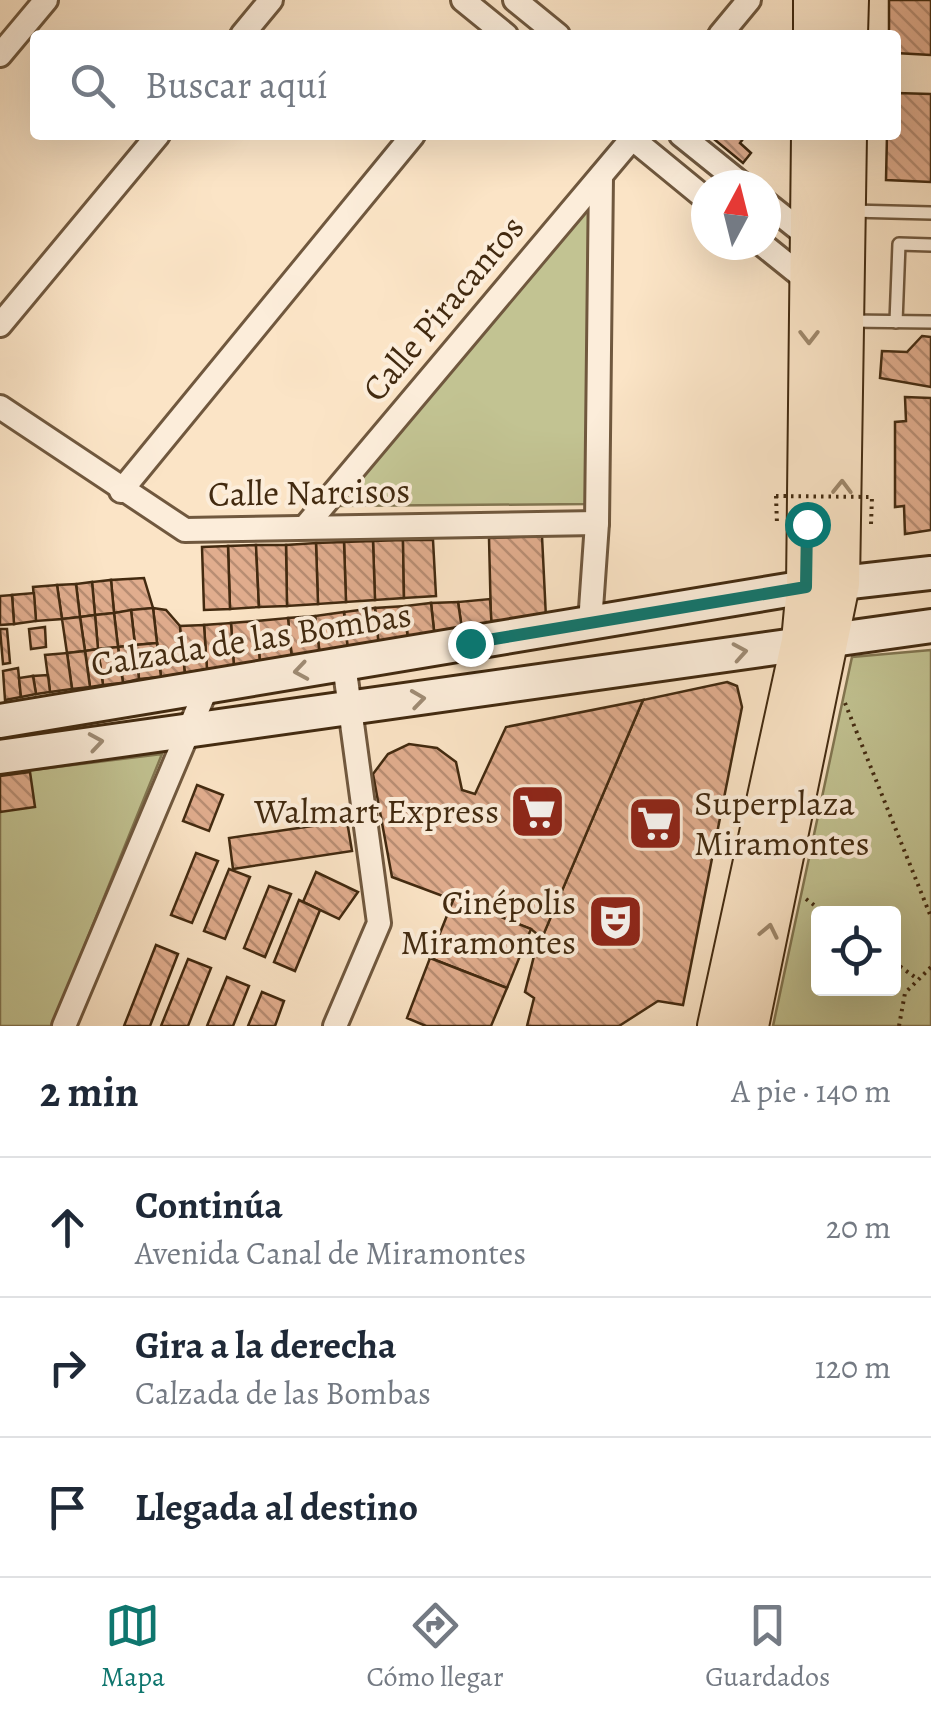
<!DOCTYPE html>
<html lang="es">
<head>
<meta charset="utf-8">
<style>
	body { margin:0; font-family:Alegreya,serif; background:#f2f2f3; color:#1f2937 }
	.controls { position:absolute; right:30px; bottom:30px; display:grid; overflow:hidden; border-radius:10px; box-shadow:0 10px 40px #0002 }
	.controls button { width:90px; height:90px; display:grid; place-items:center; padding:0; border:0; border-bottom:2px solid #e0e1e3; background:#fff; color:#1f2937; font:50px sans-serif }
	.compass { position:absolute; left:691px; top:170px; width:90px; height:90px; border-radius:50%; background:#fff; box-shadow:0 10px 40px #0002; rotate:7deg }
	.stop { position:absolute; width:30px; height:30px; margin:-22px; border:8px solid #0f766e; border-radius:50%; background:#fff }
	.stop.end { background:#0f766e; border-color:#fff; box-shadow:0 2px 10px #0008 }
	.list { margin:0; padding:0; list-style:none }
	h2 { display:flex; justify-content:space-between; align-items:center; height:130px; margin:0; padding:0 40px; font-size:42px }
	h2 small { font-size:32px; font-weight:400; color:#747a83 }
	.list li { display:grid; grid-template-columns:65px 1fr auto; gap:30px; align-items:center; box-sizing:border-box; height:140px; padding:0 40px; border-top:2px solid #e0e1e3 }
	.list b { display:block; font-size:38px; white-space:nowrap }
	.list p { margin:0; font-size:32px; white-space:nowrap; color:#747a83 }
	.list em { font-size:32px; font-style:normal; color:#747a83 }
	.icon { flex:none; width:55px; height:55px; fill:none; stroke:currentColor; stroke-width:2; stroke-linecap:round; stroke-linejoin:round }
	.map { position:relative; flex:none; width:931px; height:1026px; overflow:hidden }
	.search { position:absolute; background:#fff; box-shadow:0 10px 40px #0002; left:30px; right:30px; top:30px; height:110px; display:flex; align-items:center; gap:25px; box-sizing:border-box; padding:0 35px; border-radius:10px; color:#747a83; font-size:38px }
	.sheet { height:550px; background:#fff }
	nav { display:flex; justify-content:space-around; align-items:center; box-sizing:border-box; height:140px; border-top:2px solid #e0e1e3; background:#fff; font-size:28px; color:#747a83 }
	nav a { display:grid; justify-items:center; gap:5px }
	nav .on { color:#0f766e }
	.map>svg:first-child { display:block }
	.park { fill:#c2c392; stroke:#827651; stroke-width:2.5; fill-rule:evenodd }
	.building { fill:url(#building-back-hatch); stroke:#422a10; stroke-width:2.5 }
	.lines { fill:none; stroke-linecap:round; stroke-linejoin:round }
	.service-casing { stroke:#70583e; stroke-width:16 }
	.minor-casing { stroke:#70583e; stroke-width:28 }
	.secondary-casing { stroke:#422a10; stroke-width:38 }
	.primary-casing { stroke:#422a10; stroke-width:42 }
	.path { stroke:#422a10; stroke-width:4; stroke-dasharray:2.5 5; stroke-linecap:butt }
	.service { stroke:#fcedda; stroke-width:11 }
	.minor { stroke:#fcedda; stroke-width:22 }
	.secondary { stroke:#fcedda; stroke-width:32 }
	.primary { stroke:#fbe4c6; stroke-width:38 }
	.path-bridge { stroke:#422a10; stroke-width:4; stroke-dasharray:2.5 5; stroke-linecap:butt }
	.oneway { stroke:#9e876b }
	.oneway2 { stroke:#9f8c75 }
	.route { stroke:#0f766e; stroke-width:12 }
	.labels { text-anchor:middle; stroke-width:8; stroke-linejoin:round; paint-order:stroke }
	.street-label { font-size:35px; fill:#422a10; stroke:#fcedda }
	.poi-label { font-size:35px; fill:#422a10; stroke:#fcedda; text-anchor:end }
</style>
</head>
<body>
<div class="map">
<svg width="931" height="1026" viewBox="0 0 931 1026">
	<defs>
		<pattern id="building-back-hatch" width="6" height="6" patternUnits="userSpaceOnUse" patternTransform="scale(2.5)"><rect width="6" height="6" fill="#e1ad8e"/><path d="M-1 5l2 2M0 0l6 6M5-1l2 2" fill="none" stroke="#b88d73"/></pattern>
	</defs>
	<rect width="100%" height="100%" fill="#fbe4c6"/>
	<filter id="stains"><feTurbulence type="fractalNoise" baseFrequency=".002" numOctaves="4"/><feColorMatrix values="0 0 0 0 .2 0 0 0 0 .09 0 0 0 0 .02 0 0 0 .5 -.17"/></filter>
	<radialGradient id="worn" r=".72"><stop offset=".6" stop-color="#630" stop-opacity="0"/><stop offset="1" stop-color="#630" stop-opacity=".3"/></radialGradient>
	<g class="park">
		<path d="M596,190l-8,314 -254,2z"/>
		<path d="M931,650v376h-158l79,-369zM818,914h76v74h-76z"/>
		<path d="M162,754l-110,272h-52v-252z"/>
	</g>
	<g class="building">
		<path d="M889,0h42v55l-35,-2v-18h-7z"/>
		<path d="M896,93l35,1v88l-45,-2 1,-45h9z"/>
		<path d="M709,135h37l-6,8 11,10 -8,10z"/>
		<path d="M922,336l9,1v50l-51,-9 2,-27 25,1z"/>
		<path d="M905,397l26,1v132l-26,4 -1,-28 -9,1v-85l11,-1z"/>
		<path d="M542,536l4,82 -55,3 -2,-83z"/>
		<path d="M403,540l1,58 -29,2 -2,-59z"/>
		<path d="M403,540h30l3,56 -32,2z"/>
		<path d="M373,541l2,59 -29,2 -2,-60z"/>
		<path d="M344,542l2,60 -28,2 -2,-61z"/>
		<path d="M316,543l2,61 -31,2 -1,-61z"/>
		<path d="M256,545l3,62 -29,2 -2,-63z"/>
		<path d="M256,545h30l1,61 -28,1z"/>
		<path d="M228,546l2,63 -26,1 -2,-63z"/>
		<path d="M144,578l9,30 -39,5 -3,-33z"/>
		<path d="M111,580l3,33 -19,2 -3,-33z"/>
		<path d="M92,582l3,33 -15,2 -4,-33z"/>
		<path d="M76,584l4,33 -18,2 -5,-34z"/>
		<path d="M57,585l5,34 -26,2 -3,-34z"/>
		<path d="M34,593l2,28 -22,3 -2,-29z"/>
		<path d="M12,595l2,29 -14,1v-29z"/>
		<path d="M490,599l2,32 -29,5 -5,-34z"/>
		<path d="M458,602l5,34 -28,4 -4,-37z"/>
		<path d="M431,603l4,37 -27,3 -3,-37z"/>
		<path d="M405,606l3,37 -29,5 -4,-40z"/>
		<path d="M153,608l13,2 14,16 5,47 -24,4z"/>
		<path d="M153,608l4,35 -22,2 -4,-35z"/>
		<path d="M375,608l4,40 -31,4 -4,-40z"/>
		<path d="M131,610l4,35 -17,2 -4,-34z"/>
		<path d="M344,612l4,40 -28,4 -5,-40z"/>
		<path d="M114,613l4,34 -20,2 -3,-34z"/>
		<path d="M95,615l3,34 -13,2 -5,-34z"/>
		<path d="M315,616l5,40 -28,4 -4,-42z"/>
		<path d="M80,617l5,34 -18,2 -5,-34z"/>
		<path d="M288,618l4,42 -32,5 -3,-44z"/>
		<path d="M257,621l3,44 -26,3 -3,-45z"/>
		<path d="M231,623l3,45 -27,1 -3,-44z"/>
		<path d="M204,625l3,44 -22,4 -5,-47z"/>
		<path d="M45,627l1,20 -15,2 -2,-20z"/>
		<path d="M0,629h7l3,34 -7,1z"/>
		<path d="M157,643l4,34 -22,2 -4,-34z"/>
		<path d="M135,645l4,34 -16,4 -5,-36z"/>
		<path d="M118,647l5,36 -20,2 -5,-36z"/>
		<path d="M98,649l5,36 -13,2 -5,-36z"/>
		<path d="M85,651l5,36 -18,2 -5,-36z"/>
		<path d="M67,653l5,36 -22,3 -5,-37z"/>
		<path d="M18,668l3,29 -16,3 -2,-29z"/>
		<path d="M48,675l2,17 -14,2 -3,-18z"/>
		<path d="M33,676l3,18 -15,3 -2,-19z"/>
		<path d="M727,682l10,4 5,21 -59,298 -25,-4 -39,25h-92l7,-28 -9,-6 9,-36 109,-256z"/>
		<path d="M643,700l-101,238 -11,-9 -139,-52 -19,-103 15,-20 21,-10 28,4 19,14 6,28 13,4 31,-67z"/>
		<path d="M30,772l5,35 -35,5v-36z"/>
		<path d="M197,785l26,10 -14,36 -26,-10z"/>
		<path d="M347,821l5,30 -119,18 -4,-31z"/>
		<path d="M196,853l22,8 -26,62 -21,-8z"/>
		<path d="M229,869l21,8 -25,62 -21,-8z"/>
		<path d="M316,872l42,20 -19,27 -36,-17z"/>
		<path d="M269,886l22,8 -26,63 -21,-9z"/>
		<path d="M454,898l77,31 -24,59 -77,-30z"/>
		<path d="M299,900l21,10 -25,61 -21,-9z"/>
		<path d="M156,945l22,9 -28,72h-26z"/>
		<path d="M430,958l77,30 -16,38h-65l-19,-8z"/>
		<path d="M188,959l23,9 -23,58h-27z"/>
		<path d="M227,977l22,9 -16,40h-26z"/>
		<path d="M262,992l22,9 -9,25h-27z"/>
	</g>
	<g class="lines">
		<defs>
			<g id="service">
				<path d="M851,211l80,2"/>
				<path d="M849,321l82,1"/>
				<path d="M896,322l3,-78 32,1"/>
			</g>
			<g id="minor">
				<path d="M463,0l43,35"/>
				<path d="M515,0l43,35"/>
				<path d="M242,35l29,-35"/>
				<path d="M720,35l29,-35"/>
				<path d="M0,55l46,-55"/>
				<path d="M628,135l78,64"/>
				<path d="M681,135l62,50"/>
				<path d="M766,203l44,35"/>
				<path d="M763,245l46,37"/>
				<path d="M0,325l158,-190"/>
				<path d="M0,407l185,123 412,-7"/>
				<path d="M121,491l292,-356"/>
				<path d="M305,527l330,-392"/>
				<path d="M590,623l7,-100 4,-347"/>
				<path d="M64,1026l143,-339"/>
				<path d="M335,1026l44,-103 -35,-259"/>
			</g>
			<g id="secondary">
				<path d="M0,721l806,-134 125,-14"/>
				<path d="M0,757l931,-131"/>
			</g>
			<g id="primary">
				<path d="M813,35v-35"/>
				<path d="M848,35l1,-35"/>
				<path d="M717,1026l84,-385 5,-54 5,-452"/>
				<path d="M749,1026l91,-442 7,-449"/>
			</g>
		</defs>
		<use href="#service" class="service-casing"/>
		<use href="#minor" class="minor-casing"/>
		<use href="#secondary" class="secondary-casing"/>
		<use href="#primary" class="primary-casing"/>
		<g class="path">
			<path d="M776,496l1,28"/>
			<path d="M871,524l1,-27"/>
			<path d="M845,703l86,214"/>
			<path d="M806,899l20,15"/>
			<path d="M894,962l22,16"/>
			<path d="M899,1026l6,-33 26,-26"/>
		</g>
		<use href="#service" class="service"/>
		<use href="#minor" class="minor"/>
		<use href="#secondary" class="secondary"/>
		<use href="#primary" class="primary"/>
		<path class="path-bridge" d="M776,496l96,1"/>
	</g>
	<defs><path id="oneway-chevron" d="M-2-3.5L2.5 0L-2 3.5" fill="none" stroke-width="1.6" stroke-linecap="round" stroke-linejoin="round" transform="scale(2.5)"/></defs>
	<g class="oneway">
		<use href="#oneway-chevron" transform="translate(809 337) rotate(90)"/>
		<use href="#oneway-chevron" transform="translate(842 487) rotate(-89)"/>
		<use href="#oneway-chevron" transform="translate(769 931) rotate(-78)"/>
	</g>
	<g class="oneway2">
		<use href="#oneway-chevron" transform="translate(740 652) rotate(-10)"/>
		<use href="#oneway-chevron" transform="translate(301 671) rotate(171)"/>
		<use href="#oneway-chevron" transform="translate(418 699) rotate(-8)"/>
		<use href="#oneway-chevron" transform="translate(96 742) rotate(-9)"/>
	</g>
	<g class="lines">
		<path class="route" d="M470,643l336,-56 1,-63"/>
	</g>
	<defs>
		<symbol id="supermarket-square" viewBox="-11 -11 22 22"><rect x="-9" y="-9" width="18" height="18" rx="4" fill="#8f2418" stroke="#fcedda"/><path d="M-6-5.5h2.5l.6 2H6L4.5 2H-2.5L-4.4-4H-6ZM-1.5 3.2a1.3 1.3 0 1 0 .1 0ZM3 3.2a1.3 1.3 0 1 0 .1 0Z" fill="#fff"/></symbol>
		<symbol id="theatre-square" viewBox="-11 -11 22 22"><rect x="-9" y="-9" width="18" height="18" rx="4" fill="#8f2418" stroke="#fcedda"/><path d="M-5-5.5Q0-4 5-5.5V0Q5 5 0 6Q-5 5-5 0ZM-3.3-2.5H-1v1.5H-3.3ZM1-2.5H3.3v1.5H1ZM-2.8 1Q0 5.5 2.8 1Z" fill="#fff"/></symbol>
	</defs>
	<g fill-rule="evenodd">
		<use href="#supermarket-square" x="506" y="780" width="63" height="63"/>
		<use href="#supermarket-square" x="624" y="792" width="63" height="63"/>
		<use href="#theatre-square" x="584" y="890" width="63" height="63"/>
	</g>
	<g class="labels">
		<g class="street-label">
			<text transform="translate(443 308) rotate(-50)" y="12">Calle Piracantos</text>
			<text transform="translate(309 492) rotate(-1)" y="12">Calle Narcisos</text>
			<text transform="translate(251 639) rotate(-9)" y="12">Calzada de las Bombas</text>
		</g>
		<g class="poi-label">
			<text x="694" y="815" text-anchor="start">Superplaza<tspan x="694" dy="40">Miramontes</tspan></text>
			<text x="499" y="823">Walmart Express</text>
			<text x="576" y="914">Cinépolis<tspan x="576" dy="40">Miramontes</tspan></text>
		</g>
	</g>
	<rect width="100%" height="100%" filter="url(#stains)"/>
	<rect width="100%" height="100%" fill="url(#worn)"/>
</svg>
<div class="controls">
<button><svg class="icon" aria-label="locate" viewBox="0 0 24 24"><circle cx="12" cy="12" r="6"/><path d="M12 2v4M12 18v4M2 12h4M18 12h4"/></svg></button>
</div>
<svg class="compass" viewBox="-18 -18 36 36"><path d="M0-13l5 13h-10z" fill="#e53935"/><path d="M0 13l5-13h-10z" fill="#747a83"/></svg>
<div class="stop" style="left:807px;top:524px"></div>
<div class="stop end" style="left:470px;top:643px"></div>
<div class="search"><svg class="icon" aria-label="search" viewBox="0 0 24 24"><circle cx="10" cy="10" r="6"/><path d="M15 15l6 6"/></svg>Buscar aquí</div>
</div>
<section class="sheet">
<h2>2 min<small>A pie · 140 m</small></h2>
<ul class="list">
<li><svg class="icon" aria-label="ahead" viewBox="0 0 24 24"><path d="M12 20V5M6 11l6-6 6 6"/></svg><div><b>Continúa</b><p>Avenida Canal de Miramontes</p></div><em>20 m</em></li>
<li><svg class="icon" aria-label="right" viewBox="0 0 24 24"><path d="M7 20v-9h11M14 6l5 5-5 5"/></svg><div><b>Gira a la derecha</b><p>Calzada de las Bombas</p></div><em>120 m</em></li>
<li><svg class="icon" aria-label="arrive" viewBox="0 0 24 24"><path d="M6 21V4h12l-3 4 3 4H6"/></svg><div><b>Llegada al destino</b></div></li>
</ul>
</section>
<nav>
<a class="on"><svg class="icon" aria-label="map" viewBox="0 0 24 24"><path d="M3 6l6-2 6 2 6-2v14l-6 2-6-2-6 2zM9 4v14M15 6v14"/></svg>Mapa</a>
<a><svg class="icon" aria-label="directions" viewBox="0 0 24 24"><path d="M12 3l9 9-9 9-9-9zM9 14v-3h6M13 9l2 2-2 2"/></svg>Cómo llegar</a>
<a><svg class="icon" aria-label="saved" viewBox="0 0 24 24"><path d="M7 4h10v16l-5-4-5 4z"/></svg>Guardados</a>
</nav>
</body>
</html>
